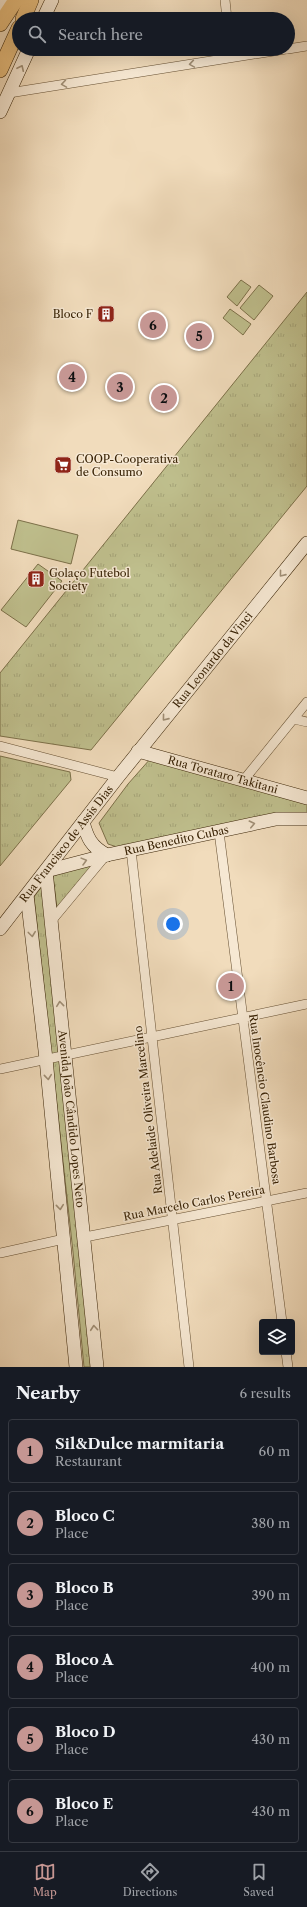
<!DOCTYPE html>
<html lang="en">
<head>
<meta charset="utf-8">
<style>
	body { margin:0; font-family:"Libre Caslon Text",serif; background:#20242c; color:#f1f3f6 }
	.controls { position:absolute; right:12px; bottom:12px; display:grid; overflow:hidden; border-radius:4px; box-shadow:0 4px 16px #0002 }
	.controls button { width:36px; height:36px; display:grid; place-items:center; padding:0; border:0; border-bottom:1px solid #363941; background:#171b24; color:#f1f3f6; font:20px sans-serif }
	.you { position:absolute; left:173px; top:924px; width:14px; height:14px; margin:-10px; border:3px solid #fff; border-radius:50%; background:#1a73e8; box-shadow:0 0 0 6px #1a73e833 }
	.badge { display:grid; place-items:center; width:26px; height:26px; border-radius:50%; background:#c59692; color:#111; font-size:13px; font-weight:700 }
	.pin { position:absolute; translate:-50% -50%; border:2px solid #fff; box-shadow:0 1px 4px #0006 }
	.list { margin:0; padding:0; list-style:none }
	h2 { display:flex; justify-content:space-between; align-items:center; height:52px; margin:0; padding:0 16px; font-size:17px }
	h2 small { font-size:13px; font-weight:400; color:#9ea1a6 }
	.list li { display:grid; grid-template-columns:26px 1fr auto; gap:12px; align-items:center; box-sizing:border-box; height:64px; margin:0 8px 8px; padding:0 8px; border:1px solid #363941; border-radius:4px }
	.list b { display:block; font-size:15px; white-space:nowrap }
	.list p { margin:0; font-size:13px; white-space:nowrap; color:#9ea1a6 }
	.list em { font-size:13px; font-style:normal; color:#9ea1a6 }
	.icon { flex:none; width:22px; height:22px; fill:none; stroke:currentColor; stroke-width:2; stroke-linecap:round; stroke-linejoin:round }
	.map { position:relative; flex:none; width:307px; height:1367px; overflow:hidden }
	.search { position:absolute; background:#171b24; box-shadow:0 4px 16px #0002; left:12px; right:12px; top:12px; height:44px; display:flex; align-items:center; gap:10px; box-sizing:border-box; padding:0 14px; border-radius:22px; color:#9ea1a6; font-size:15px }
	.sheet { height:484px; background:#171b24 }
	nav { display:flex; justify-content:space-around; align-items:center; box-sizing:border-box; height:56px; border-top:1px solid #363941; background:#171b24; font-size:11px; color:#9ea1a6 }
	nav a { display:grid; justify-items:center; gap:2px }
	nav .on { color:#c59692 }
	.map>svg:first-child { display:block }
	.grass { fill:url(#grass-tufts); stroke:#7c7049 }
	.pitch { fill:#bfbf8d; stroke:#7c7049 }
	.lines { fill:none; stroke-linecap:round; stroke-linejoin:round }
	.street-casing { stroke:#665033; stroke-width:10 }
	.secondary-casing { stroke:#382205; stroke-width:14 }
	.primary-casing { stroke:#382205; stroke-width:16 }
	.street { stroke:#f6e8d3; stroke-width:9 }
	.secondary { stroke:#f6e8d3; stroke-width:13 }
	.primary { stroke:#e8be7e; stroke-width:15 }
	.oneway { stroke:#a08f76 }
	.labels { text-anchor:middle; stroke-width:3; stroke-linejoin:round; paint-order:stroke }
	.poi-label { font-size:11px; fill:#382205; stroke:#f6e8d3; text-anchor:start }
	.street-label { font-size:11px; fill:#382205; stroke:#f6e8d3 }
</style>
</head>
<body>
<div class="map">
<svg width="307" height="1367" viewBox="0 0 307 1367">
	<defs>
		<pattern id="grass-tufts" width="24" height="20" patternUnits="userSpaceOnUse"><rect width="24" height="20" fill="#bfbf8d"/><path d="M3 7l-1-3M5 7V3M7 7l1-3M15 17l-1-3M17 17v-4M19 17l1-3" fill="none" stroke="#a5a478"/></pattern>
	</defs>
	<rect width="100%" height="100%" fill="#f1dcbc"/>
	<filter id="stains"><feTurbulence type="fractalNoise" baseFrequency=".005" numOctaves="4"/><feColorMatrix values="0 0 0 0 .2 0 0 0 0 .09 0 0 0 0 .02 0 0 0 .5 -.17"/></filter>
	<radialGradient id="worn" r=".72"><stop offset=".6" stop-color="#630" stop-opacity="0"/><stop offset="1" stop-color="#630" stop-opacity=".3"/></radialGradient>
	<g class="grass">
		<path d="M307,292v194l-216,264 -91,-14v-63z"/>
		<path d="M0,756l70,16 1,8 -71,86z"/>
		<path d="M151,758l156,44v16l-190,29 -9,-3 -9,-21 29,-39z"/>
		<path d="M100,860l-43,48 -4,-32z"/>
		<path d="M44,883l49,484h-9l-11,-115 -39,-355z"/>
	</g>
	<g class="pitch">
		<path d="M241,280l10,7 -14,19 -10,-9z"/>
		<path d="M259,285l14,11 -19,24 -14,-12z"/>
		<path d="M230,309l21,15 -8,11 -20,-17z"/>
		<path d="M18,520l60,15 -7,29 -60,-15z"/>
		<path d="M38,564l24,17 -36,46 -25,-17z"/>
	</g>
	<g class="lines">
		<defs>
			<g id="street">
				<path d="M225,0l2,19"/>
				<path d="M288,49l19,-3"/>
				<path d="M9,93l277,-44"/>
				<path d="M294,719l13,3"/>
				<path d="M0,746l118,31"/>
				<path d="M243,781l64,-79"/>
				<path d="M219,832l63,490"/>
				<path d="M131,850l58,517"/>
				<path d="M52,920l54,-65"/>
				<path d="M0,1069l307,-65"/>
				<path d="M85,1237l222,-44"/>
				<path d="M0,1253l64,-14"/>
				<path d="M286,1352l2,15"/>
			</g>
			<g id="secondary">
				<path d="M0,12l5,-12"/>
				<path d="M43,19l9,-19"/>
				<path d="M0,112l29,-63"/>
				<path id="s1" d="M138,751l169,47"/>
				<path d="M83,822c4,15 8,25 24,33"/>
				<path id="s2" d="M46,871l51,496"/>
				<path id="s3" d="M46,871l61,-16 169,-36h31"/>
				<path d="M27,895l19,164 30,308"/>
				<path id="s4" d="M0,929l118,-152 189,-234"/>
			</g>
			<g id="primary">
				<path d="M23,19l8,-19"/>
				<path d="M0,24l16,-24"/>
				<path d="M0,70l19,-42"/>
			</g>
		</defs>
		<use href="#street" class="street-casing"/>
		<use href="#secondary" class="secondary-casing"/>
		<use href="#primary" class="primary-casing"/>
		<use href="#street" class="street"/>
		<use href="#secondary" class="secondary"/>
		<use href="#primary" class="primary"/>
	</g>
	<defs><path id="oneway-chevron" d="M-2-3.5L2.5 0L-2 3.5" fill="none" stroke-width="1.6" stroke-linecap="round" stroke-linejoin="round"/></defs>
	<g class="oneway">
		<use href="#oneway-chevron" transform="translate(192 64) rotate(171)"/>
		<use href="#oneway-chevron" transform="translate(21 68) rotate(-65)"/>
		<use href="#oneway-chevron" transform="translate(64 84) rotate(171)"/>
		<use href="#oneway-chevron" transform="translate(282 574) rotate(129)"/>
		<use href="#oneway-chevron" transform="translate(165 718) rotate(129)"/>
		<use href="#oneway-chevron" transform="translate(252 824) rotate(-13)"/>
		<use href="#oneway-chevron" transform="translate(84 861) rotate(-15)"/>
		<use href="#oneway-chevron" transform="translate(32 934) rotate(83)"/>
		<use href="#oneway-chevron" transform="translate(60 1004) rotate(-96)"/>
		<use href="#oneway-chevron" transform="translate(48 1077) rotate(84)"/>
		<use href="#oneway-chevron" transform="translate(60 1207) rotate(84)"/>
		<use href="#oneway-chevron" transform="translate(94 1328) rotate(-95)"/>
	</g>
	<defs>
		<symbol id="building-square" viewBox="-11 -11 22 22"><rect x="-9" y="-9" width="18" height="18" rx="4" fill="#8f2418" stroke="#f6e8d3"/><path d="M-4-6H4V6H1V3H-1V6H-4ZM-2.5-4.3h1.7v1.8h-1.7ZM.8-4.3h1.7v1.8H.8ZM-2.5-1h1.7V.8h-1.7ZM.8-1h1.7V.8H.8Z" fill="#fff"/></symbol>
		<symbol id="supermarket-square" viewBox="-11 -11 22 22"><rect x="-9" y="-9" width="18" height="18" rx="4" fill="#8f2418" stroke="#f6e8d3"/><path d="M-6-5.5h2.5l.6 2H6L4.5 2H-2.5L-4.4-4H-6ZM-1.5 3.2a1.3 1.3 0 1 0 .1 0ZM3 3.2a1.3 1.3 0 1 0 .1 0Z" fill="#fff"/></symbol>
	</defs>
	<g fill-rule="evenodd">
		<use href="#building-square" x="96" y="304" width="20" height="20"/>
		<use href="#supermarket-square" x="53" y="455" width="20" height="20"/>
		<use href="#building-square" x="26" y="569" width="20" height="20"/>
	</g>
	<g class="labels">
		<g class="poi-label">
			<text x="93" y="318" text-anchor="end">Bloco F</text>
			<text x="76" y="463">COOP-Cooperativa<tspan x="76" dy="13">de Consumo</tspan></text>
			<text x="49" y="577">Golaço Futebol<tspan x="49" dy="13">Society</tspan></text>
		</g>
		<g class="street-label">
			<text dy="4" stroke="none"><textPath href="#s4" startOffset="343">Rua Leonardo da Vinci</textPath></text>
			<text dy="4" stroke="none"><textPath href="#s1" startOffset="88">Rua Torataro Takitani</textPath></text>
			<text dy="4" stroke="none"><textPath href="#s3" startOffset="134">Rua Benedito Cubas</textPath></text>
			<text dy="4" stroke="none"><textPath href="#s4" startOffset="108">Rua Francisco de Assis Dias</textPath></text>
			<text transform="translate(265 1099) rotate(82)" y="4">Rua Inocêncio Claudino Barbosa</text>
			<text transform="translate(148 1110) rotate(-97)" y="4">Rua Adelaide Oliveira Marcelino</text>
			<text dy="4" stroke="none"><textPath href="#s2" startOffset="249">Avenida João Cândido Lopes Neto</textPath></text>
			<text transform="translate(194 1203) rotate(-11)" y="4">Rua Marcelo Carlos Pereira</text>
		</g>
	</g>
	<rect width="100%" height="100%" filter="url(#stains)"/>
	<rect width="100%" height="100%" fill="url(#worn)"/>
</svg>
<div class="controls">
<button><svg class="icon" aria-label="layers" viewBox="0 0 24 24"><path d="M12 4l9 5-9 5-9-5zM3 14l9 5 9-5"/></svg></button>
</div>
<div class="you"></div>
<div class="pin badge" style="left:231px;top:986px">1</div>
<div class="pin badge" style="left:164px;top:398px">2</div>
<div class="pin badge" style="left:120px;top:387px">3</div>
<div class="pin badge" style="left:72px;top:377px">4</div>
<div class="pin badge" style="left:199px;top:336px">5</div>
<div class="pin badge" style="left:153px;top:325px">6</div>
<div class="search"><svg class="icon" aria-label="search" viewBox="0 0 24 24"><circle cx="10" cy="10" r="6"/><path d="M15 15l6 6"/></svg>Search here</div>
</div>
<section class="sheet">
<h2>Nearby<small>6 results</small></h2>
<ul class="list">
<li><span class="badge">1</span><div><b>Sil&amp;Dulce marmitaria</b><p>Restaurant</p></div><em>60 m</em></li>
<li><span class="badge">2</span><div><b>Bloco C</b><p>Place</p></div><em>380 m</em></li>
<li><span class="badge">3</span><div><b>Bloco B</b><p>Place</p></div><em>390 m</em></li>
<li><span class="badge">4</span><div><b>Bloco A</b><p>Place</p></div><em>400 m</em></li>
<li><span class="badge">5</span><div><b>Bloco D</b><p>Place</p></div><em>430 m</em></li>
<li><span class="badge">6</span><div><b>Bloco E</b><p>Place</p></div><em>430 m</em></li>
</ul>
</section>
<nav>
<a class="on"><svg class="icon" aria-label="map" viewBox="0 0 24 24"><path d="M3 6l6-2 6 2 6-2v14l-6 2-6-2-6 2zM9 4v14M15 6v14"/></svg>Map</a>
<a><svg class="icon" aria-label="directions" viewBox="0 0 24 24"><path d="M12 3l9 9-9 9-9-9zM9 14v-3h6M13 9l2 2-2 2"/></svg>Directions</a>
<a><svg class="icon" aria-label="saved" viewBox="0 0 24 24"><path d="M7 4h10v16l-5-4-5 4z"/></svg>Saved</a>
</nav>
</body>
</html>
